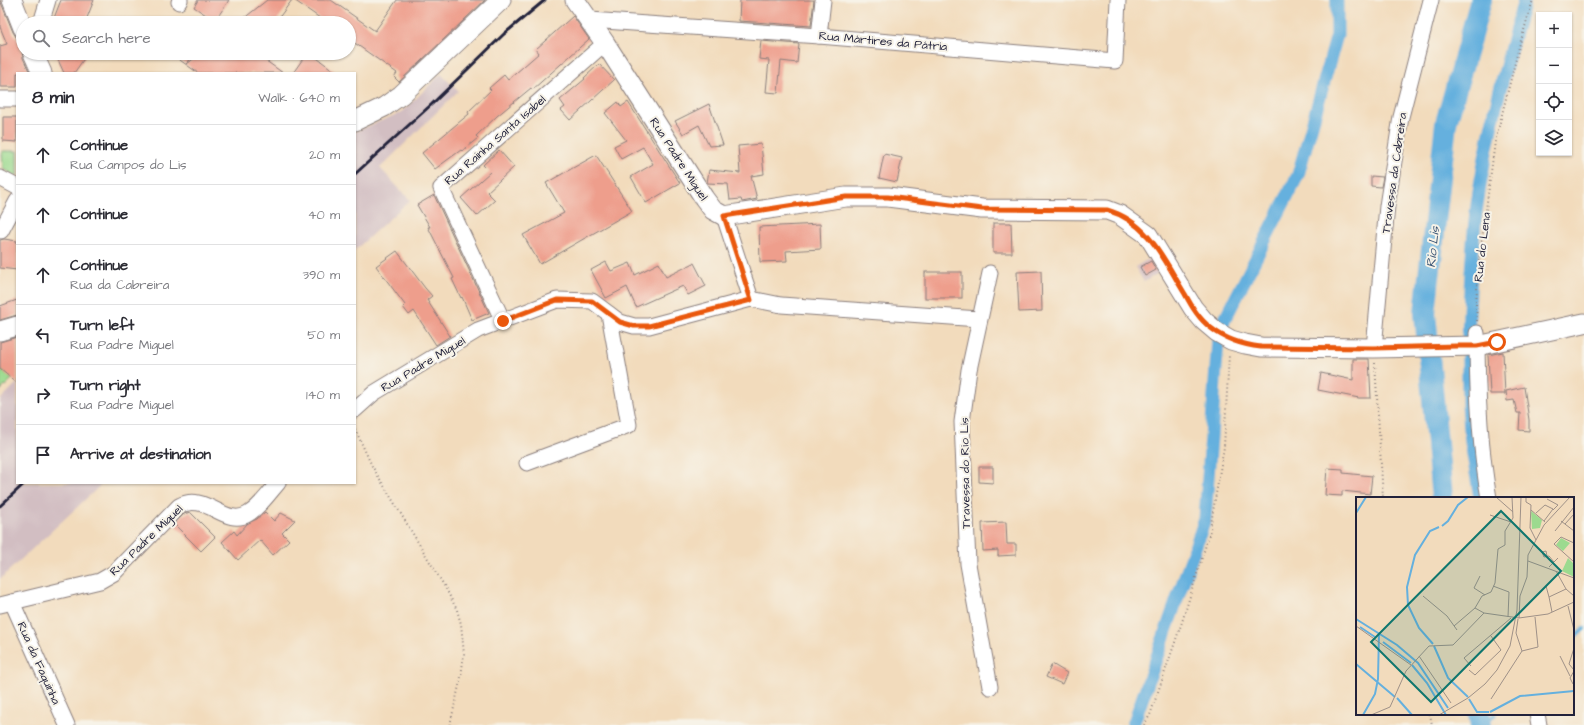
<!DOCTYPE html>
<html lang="en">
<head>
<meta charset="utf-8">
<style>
	body { margin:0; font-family:"Architects Daughter",sans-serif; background:#f7f7f7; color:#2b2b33 }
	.controls { position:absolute; right:12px; top:12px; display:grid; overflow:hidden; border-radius:0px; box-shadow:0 1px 3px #0004 }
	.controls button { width:36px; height:36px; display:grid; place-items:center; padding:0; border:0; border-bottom:1px solid #e1e1e2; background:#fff; color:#2b2b33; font:20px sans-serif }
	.stop { position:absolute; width:12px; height:12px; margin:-9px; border:3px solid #ea580c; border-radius:50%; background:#fff }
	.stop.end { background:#ea580c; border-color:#fff; box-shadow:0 1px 4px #0008 }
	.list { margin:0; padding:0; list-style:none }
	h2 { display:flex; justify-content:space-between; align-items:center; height:52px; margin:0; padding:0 16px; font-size:17px }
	h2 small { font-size:13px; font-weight:400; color:#7c7c81 }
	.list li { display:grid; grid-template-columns:26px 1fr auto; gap:12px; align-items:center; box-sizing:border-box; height:60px; padding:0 16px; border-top:1px solid #e1e1e2 }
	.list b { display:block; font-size:15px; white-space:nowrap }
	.list p { margin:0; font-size:13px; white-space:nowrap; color:#7c7c81 }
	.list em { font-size:13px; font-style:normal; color:#7c7c81 }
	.icon { flex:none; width:22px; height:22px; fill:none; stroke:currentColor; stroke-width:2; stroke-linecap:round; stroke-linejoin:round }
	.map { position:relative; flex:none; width:1584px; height:725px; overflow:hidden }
	.search { position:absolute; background:#fff; box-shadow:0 1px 3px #0004; left:16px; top:16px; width:340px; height:44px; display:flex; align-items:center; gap:10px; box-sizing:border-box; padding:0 14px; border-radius:22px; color:#7c7c81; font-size:15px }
	.panel { position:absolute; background:#fff; box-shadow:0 1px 3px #0004; left:16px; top:72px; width:340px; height:412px; border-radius:0px }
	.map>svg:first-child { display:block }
	.industrial { fill:#d2bec2 }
	.green { fill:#9cda8f; stroke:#5f7e65 }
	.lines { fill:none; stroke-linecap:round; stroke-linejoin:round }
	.stream { stroke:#65b0de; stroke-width:3.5 }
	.canal { stroke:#65b0de; stroke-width:13 }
	.river { stroke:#65b0de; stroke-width:22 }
	.building { fill:#ee9e8c }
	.minor-casing { stroke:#8a7e7c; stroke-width:17 }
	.major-casing { stroke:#8a7e7c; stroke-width:21 }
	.path { stroke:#8a7e7c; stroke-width:2; stroke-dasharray:1 3; stroke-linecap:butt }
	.minor { stroke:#fff; stroke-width:15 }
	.major { stroke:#fff; stroke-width:19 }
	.rail { stroke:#22223b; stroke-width:3 }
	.route { stroke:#ea580c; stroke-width:5 }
	.labels { text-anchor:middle; stroke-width:4; stroke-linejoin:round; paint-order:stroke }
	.street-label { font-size:12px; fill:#22223b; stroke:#f7f3e8 }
	.water-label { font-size:13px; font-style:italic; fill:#395474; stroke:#f7f3e8 }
	.inset-river { fill:none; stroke:#65b0de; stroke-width:2 }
	.inset-road { fill:none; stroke:#9f9188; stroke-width:1 }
	.view { fill:#0f766e; fill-opacity:0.15; stroke:#0f766e; stroke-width:2 }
	.inset-edge { fill:none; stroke:#22223b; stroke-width:2 }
</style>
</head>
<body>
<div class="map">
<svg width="1584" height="725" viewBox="0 0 1584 725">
	<rect width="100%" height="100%" fill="#f7f3e8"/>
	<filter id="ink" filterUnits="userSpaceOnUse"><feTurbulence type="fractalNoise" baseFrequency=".025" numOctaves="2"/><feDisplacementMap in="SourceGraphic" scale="8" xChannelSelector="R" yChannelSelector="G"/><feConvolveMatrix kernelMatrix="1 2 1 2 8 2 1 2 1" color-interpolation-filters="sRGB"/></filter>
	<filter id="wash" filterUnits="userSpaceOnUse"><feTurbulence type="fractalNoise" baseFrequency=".012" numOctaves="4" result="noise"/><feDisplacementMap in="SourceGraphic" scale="16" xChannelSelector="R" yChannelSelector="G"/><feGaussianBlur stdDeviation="0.9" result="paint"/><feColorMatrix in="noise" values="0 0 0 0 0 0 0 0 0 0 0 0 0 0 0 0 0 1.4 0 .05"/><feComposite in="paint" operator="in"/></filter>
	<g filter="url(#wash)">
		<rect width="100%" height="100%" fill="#f2dbbc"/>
		<g class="industrial">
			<path d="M441,74l17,17 -78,77 30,32 -55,50v-118l47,-20z"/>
			<path d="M1155,255l8,15 -19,12 -9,-15z"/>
			<path d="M17,383v100h86l-103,96v-179z"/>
		</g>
		<g class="green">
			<path d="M2,151h15v24l-2,1 -12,-8z"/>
			<path d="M0,369l12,10 -12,12z"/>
		</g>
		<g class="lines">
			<g class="stream">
				<path d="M1573,639l11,-11"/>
				<path d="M1484,725l11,-11"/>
			</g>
			<g class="canal">
				<path d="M1221,327l77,-152 39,-140v-35"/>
				<path d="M1468,336c2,-44 3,-88 9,-131 10,-70 28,-137 47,-205"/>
				<path d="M1468,355v49l3,38 9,56"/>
				<path d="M1133,725l72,-206 13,-179"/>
			</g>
			<g class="river">
				<path d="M1442,498l-17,-185 21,-190 35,-123"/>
				<path d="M1479,714l2,11"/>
			</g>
		</g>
		<g id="blocks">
			<g class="building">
				<path d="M0,0l13,32 5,8 4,11 1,7 7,15h-13v14h-17v-41l7,-2 -7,-17z"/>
				<path d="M61,0h33l-9,23h-33z"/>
				<path d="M198,0h31l-14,21 -21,-14z"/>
				<path d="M267,0h25l-17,23h-37z"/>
				<path d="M294,0h37l44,31 22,-31h88l-86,82 -5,-5 3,-4 -48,-34v-16h-22z"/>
				<path d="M740,0h74l-3,26 -72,-5z"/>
				<path d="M573,16l16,23 -57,51 -1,-2 -34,28 -21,20 2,2 -16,13 -1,-1 -26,19 -13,-16 47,-39 -1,-2 23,-22 -2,-2 15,-13 4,5 31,-27 -3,-4z"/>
				<path d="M761,41l38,3 -2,19 -16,-2 -3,32 -12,-1 3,-32 -10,-1z"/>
				<path d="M55,53h33l-14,20h-10z"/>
				<path d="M170,53h24l-7,11 14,-11h54l28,20h-85z"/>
				<path d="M307,53h3l27,20h-44z"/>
				<path d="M599,64l15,16 -44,40 -9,-10 4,-3 -5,-7 25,-21 -1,-1z"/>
				<path d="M618,102l3,5 7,-5 52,81 -34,20 -15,-26 22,-13 -10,-17 -22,12 -7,-13 12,-6 -21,-27z"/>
				<path d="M709,104l14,41 -14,1 -10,-21 -16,9 -8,-13z"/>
				<path d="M3,117h14v25l-14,-1z"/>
				<path d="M761,144l3,30 -13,2 6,23 -15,3 -1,-3 -11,1 -2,-16 -21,-1 2,-13 31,3 -2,-27z"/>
				<path d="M499,150l15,17 -27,25 8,8 -18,16 -16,-18 29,-26 -7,-7z"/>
				<path d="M884,154l18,4 -5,24 -18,-4z"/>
				<path d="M596,155l36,56 -92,53 -17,-29 41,-22 -18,-30z"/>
				<path d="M1371,176l12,1 -2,10 -10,-1z"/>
				<path d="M434,195l55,118 -17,7 -10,-23 -1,1 -9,-19 2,-1 -26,-51h2l-13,-22z"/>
				<path d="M993,223h18l1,30h-19z"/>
				<path d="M820,224l1,25 -35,2 1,10 -27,1 -1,-35z"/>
				<path d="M4,239l13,2v29l-17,-2v-28z"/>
				<path d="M397,251l28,37 7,8 -5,4 23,36 -14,9 -22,-34 -5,4 -6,-8 2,-2 -29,-39z"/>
				<path d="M1151,261l5,9 -11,6 -5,-9z"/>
				<path d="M606,262l5,9 19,-8 5,12 24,-12 7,14 28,-14 12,23 -18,9 -5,-9 -47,21 -9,-20 -21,11 -15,-28z"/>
				<path d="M1041,271l1,40 -23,1 -2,-40z"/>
				<rect x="925" y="272" width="37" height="26"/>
				<path d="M17,300v15l-17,5v-14z"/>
				<path d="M17,337v46l-17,-14v-27z"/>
				<path d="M1503,352l2,42h-15l-2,-39z"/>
				<path d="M1353,359h16l2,39h-12l-41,-8 3,-17 32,7z"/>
				<path d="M1524,387l5,33v11l-10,-1 1,-17h-3l-3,-13 -7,1 -1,-10z"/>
				<path d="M979,467h14v16l-14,-1z"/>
				<path d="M1327,468l16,1v4l29,3 -2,18 -28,-3v5l-17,-1z"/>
				<path d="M190,512l25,25 -14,14 -27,-27 10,-10z"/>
				<path d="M265,512l9,9 7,-8 14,7 -13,13 7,7 -16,15 -13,-15 -22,20 -16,-18 12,-11 3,4 11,-12 9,-4z"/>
				<path d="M1006,522l1,22h9v11l-18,1v-6l-15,1 -1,-28z"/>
				<path d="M1052,664l15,9 -5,11 -16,-7z"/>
			</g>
		</g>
	</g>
	<g filter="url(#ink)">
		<use href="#blocks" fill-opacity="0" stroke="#8a7e7c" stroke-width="1"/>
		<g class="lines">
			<defs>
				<g id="minor">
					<path d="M179,2l1,-2"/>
					<path d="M590,20l229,16 296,25 3,-61"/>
					<path d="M41,23l7,-23"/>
					<path d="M819,36l4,-36"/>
					<path d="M0,99h17"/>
					<path d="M0,178l17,9"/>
					<path d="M0,230l1,1 16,-30"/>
					<path d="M751,299l30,6 198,14"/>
					<path d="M503,321l-62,-133 164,-145"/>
					<path d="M1477,333c0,55 2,111 12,165"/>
					<path d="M1374,348l13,-142 14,-89 30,-117"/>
					<path d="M355,410l19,-17 104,-63 79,-30 35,1 28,21 14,4h15l102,-27 -27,-83"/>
					<path d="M527,463l102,-38 -20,-111"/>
					<path d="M12,602l55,123"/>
					<path d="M0,605l100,-24 14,-8 65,-67c27,-15 46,22 69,8 12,-7 21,-21 30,-31"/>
					<path d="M990,687l-22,-123 -6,-142 7,-52 21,-97"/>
					<path d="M1537,714l2,11"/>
				</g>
				<g id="major">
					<path d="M12,0l11,28"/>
					<path d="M575,0l30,43 99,155 9,12 11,6 122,-19h42l94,12 125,1 13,5 28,20 45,73 11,13 13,11 14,8 14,4 16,3 113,1 103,-2 107,-23"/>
					<path d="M33,53l9,20"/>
					<path d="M355,121l29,-14 17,-12 100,-95"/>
					<path d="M0,331l17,-5"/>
				</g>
			</defs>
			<use href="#minor" class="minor-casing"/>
			<use href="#major" class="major-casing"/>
			<g class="path">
				<path d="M1477,321l-1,-18 3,-41 16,-120 24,-95 14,-47"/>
				<path d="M1375,363l8,135"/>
				<path d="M355,429l17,37 73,121 12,23 4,14 3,30 -3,23 -11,48"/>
				<path d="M1430,714l2,11"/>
				<path d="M1144,725l6,-10 32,-93 27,-87 15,-88 5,-92"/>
			</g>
			<use href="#minor" class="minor"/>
			<use href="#major" class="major"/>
			<g class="rail">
				<path d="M355,174l77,-70 72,-70 41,-34"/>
				<path d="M0,506l25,-23"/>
			</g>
		</g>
	</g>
	<g class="lines" filter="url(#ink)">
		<path class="route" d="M503,321l54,-21 35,1 28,21 14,4h15l102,-26 -27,-84 122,-19h42l94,12 125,1c42,12 57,50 78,84 7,13 14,25 26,34 14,11 32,17 50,19l113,1 83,-2h20l20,-4"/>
	</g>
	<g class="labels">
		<g class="street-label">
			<text transform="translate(883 41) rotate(5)" y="4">Rua Mártires da Pátria</text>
			<text transform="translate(495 140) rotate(-41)" y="4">Rua Rainha Santa Isabel</text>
			<text transform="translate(679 159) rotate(57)" y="4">Rua Padre Miguel</text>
			<text transform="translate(1394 173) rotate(-82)" y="4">Travessa da Cabreira</text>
			<text transform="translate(1482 247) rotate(-83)" y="4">Rua do Lena</text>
			<text transform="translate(423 364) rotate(-31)" y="4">Rua Padre Miguel</text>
			<text transform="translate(965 473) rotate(-91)" y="4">Travessa do Rio Lis</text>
			<text transform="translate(146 540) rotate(-44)" y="4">Rua Padre Miguel</text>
			<text transform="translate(39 663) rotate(66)" y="4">Rua da Faquinha</text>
		</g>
		<g class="water-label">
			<text transform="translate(1432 247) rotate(-84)" y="5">Rio Lis</text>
		</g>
	</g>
	<g transform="translate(1356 497)">
		<rect width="218" height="218" fill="#f2dbbc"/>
		<path d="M175,14l11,9 -2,8 -8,1zM205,41l9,5 -7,8 -7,-6zM212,61l6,6v13l-12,-6z" fill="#9cda8f"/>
		<path class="inset-river" d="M0,16l10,-16M86,29l6,-5 10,-16 10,-8M0,122l41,26 21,18 30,45M4,130l15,10M27,145l28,21M77,147l-14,-16 -11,-23 -1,-18 8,-32 15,-24 9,-4M78,149l14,32 20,19M0,167l39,33M56,168l15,18 19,32M41,201l15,17M113,202l8,13h12M134,215l30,-16 54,-5M7,218l12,-21 3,-15 1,-46"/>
		<path class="inset-road" d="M140,0l17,15M170,0v5l5,3 -1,23 6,12M191,2l11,6 -5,5M175,13l14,12M180,16l9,-8 8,4 -9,12M134,18l21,7M205,24l13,10M209,27l9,-10M199,34l19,-24M218,46l-13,-6 -7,7 20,18M191,59l-1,-5 -4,1 2,5 5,-1 5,6M172,64l46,17M193,70l9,-9M200,74l10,18 8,7M124,79l-6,12 11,7M137,89l16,6 -1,25M190,89l3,11 17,-8M67,99l24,20 10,14M193,100l3,15M212,109l6,24M128,116l-9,-5 7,-12 9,-4 4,-9 3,-34 7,-4v-14l8,-13 -1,-21M163,121l29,-4 26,-12M162,122l-2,14 6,18M0,129l55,39M98,129l21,-18M218,151l-5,16 5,6M63,159l32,47M204,159l10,20M115,169l-7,-8 47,-40M113,173l6,5 26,-25 -10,-14M217,187l-3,-6 4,-7M135,202l31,-48 16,-4 -3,-30M15,218l19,-8 16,-36 23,-25 24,-1 31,-32 35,5 1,-22 7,-19 1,-22 16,-30 26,-28M83,218l29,-17 17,-14 12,-14 13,-24 7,-36 4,-113"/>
		<path class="view" d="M145,14l60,60 -130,131 -60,-60z"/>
		<rect width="218" height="218" class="inset-edge"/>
	</g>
</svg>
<div class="controls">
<button>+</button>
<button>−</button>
<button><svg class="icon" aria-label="locate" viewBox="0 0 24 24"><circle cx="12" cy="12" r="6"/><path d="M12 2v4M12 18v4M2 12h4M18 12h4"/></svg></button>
<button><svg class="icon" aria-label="layers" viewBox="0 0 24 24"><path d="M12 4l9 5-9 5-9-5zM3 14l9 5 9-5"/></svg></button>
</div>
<div class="stop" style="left:1497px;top:342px"></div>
<div class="stop end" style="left:503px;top:321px"></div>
<div class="search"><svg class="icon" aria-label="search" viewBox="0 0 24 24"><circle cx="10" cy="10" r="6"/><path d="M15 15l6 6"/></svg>Search here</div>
<section class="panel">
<h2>8 min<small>Walk · 640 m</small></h2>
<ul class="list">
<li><svg class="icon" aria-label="ahead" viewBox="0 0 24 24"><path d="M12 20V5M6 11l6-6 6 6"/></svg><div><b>Continue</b><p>Rua Campos do Lis</p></div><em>20 m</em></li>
<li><svg class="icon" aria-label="ahead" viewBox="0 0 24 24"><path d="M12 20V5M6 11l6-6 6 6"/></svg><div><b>Continue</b></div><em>40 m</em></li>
<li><svg class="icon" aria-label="ahead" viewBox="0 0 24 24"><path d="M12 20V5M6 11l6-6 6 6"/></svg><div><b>Continue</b><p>Rua da Cabreira</p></div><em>390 m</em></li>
<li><svg class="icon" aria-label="left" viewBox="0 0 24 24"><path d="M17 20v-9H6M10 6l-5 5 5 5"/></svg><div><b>Turn left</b><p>Rua Padre Miguel</p></div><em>50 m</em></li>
<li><svg class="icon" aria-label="right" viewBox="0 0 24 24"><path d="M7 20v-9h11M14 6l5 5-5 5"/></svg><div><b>Turn right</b><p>Rua Padre Miguel</p></div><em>140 m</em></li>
<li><svg class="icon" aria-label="arrive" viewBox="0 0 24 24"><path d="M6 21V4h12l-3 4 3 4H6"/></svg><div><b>Arrive at destination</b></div></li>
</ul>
</section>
</div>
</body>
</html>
